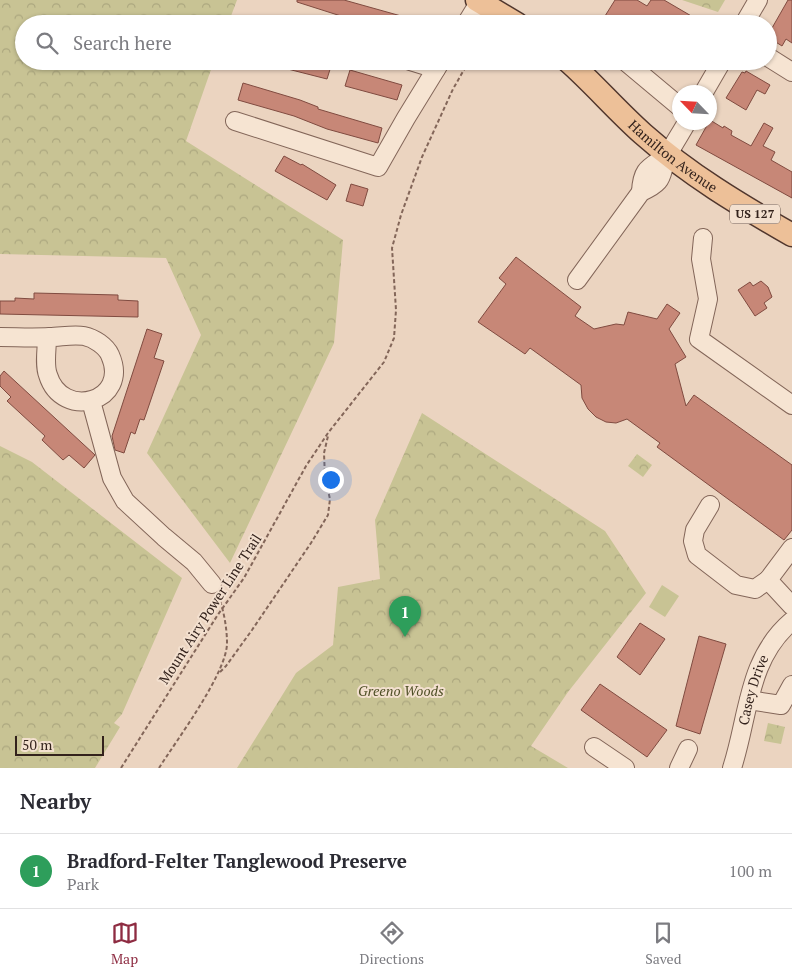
<!DOCTYPE html>
<html lang="en">
<head>
<meta charset="utf-8">
<style>
	body { margin:0; font-family:"PT Serif",serif; background:#f7f7f7; color:#2b2b33 }
	.compass { position:absolute; left:672px; top:85px; width:45px; height:45px; border-radius:50%; background:#fff; box-shadow:0 1px 4px #0004; rotate:295deg }
	.scale { position:absolute; left:15px; bottom:12px; width:89px; box-sizing:border-box; padding-left:5px; border:2px solid #33221c; border-top:0; font-size:14px; line-height:18px; white-space:nowrap; color:#33221c; -webkit-text-stroke:4px #f3e0cf; paint-order:stroke }
	.you { position:absolute; left:330px; top:479px; width:18px; height:18px; margin:-12px; border:4px solid #fff; border-radius:50%; background:#1a73e8; box-shadow:0 0 0 8px #1a73e833 }
	.badge { display:grid; place-items:center; width:32px; height:32px; border-radius:50%; background:#8e2c42; color:#fff; font-size:16px; font-weight:700 }
	.pin { position:absolute; translate:-50% -41px; filter:drop-shadow(0 1px 2px #0008) }
	.pin::after { content:''; position:absolute; top:26px; width:18px; height:15px; background:inherit; clip-path:polygon(0 0,100% 0,50% 100%) }
	.list { margin:0; padding:0; list-style:none }
	h2 { display:flex; justify-content:space-between; align-items:center; height:65px; margin:0; padding:0 20px; font-size:21px }
	h2 small { font-size:16px; font-weight:400; color:#7c7c81 }
	.list li { display:grid; grid-template-columns:32px 1fr auto; gap:15px; align-items:center; box-sizing:border-box; height:75px; padding:0 20px; border-top:1px solid #e1e1e2 }
	.list b { display:block; font-size:19px; white-space:nowrap }
	.list p { margin:0; font-size:16px; white-space:nowrap; color:#7c7c81 }
	.list em { font-size:16px; font-style:normal; color:#7c7c81 }
	.icon { flex:none; width:28px; height:28px; fill:none; stroke:currentColor; stroke-width:2; stroke-linecap:round; stroke-linejoin:round }
	.map { position:relative; flex:none; width:792px; height:768px; overflow:hidden }
	.search { position:absolute; background:#fff; box-shadow:0 1px 4px #0004; left:15px; right:15px; top:15px; height:55px; display:flex; align-items:center; gap:12px; box-sizing:border-box; padding:0 18px; border-radius:28px; color:#7c7c81; font-size:19px }
	.sheet { height:140px; background:#fff }
	nav { display:flex; justify-content:space-around; align-items:center; box-sizing:border-box; height:70px; border-top:1px solid #e1e1e2; background:#fff; font-size:14px; color:#7c7c81 }
	nav a { display:grid; justify-items:center; gap:2px }
	nav .on { color:#8e2c42 }
	.map>svg:first-child { display:block }
	.forest { fill:url(#forest-crowns) }
	.pitch { fill:#c8c394 }
	.building { fill:#c78777; stroke:#804b40 }
	.lines { fill:none; stroke-linecap:round; stroke-linejoin:round }
	.minor-casing { stroke:#836659; stroke-width:20 }
	.major-casing { stroke:#50362d; stroke-width:25 }
	.path { stroke:#836659; stroke-width:2; stroke-dasharray:4 2.5; stroke-linecap:butt }
	.minor { stroke:#f6e4d2; stroke-width:18 }
	.major { stroke:#edc098; stroke-width:22 }
	.labels { text-anchor:middle; stroke-width:4; stroke-linejoin:round; paint-order:stroke }
	.shield { fill:#f3e0cf; stroke:#6d5b52; stroke-width:1 }
	.shield-label { font-size:12px; font-weight:bold; fill:#33221c }
	.street-label { font-size:14px; fill:#33221c; stroke:#f3e0cf }
	.park-label { font-size:14px; font-style:italic; fill:#4d4e24; stroke:#f3e0cf }
</style>
</head>
<body>
<div class="map">
<svg width="792" height="768" viewBox="0 0 792 768">
	<defs>
		<pattern id="forest-crowns" width="20" height="18" patternUnits="userSpaceOnUse" patternTransform="scale(1.25)"><rect width="20" height="18" fill="#c8c394"/><path d="M2 6a3 3 0 1 1 6 0M12 15a3 3 0 1 1 6 0" fill="none" stroke="#aca77f"/></pattern>
	</defs>
	<rect width="100%" height="100%" fill="#ebd4c0"/>
	<g class="forest">
		<path d="M0,0h237l-9,24h-204v37h190l-28,80 157,99 -9,103 -104,220 -83,-110 54,-118 -35,-77 -166,-4z"/>
		<path d="M682,0h43l-7,12z"/>
		<path d="M422,413l183,118 41,62 -78,99 -37,54 37,22h-331l59,-95 37,-28 5,-58 42,-8 -5,-59z"/>
		<path d="M0,446l32,16 150,116 -60,136 -8,9 6,4 -25,41h-95z"/>
		<path d="M637,454l15,11 -9,12 -15,-11z"/>
		<path d="M768,723l17,4 -4,17 -17,-3z"/>
	</g>
	<path class="pitch" d="M662,585l17,11 -14,21 -16,-10z"/>
	<g class="building">
		<path d="M297,0h47l75,21v3h-53l-69,-22z"/>
		<path d="M615,0h22l10,6 4,-6h13l41,24h-87l-13,-8z"/>
		<path d="M788,0h4v43l-6,-4 -4,7 -14,-9v-2z"/>
		<path d="M269,61h58l5,2 -5,16 -59,-15z"/>
		<path d="M350,70l52,15 -5,15 -52,-14z"/>
		<path d="M746,71l24,14 -5,9 -8,-4 -11,20 -20,-12 16,-26 3,1z"/>
		<path d="M243,83l57,17 18,7v2l64,19 -4,15 -51,-14 -33,-13 -56,-16z"/>
		<path d="M710,120l13,8 1,-2 8,5 -1,4 20,11 13,-23 9,5 -10,18 12,6 -4,8 21,12v26l-96,-53z"/>
		<path d="M284,156l17,9 1,-1 34,21 -9,15 -52,-29z"/>
		<path d="M351,184l17,5 -5,17 -17,-5z"/>
		<path d="M516,257l65,50 -6,9 19,13 22,-5 8,1 4,-13 29,7 10,-15 13,9 -11,16 17,28 -11,7 11,42 8,-11 98,70v65l-8,10 -127,-93 3,-4 -33,-24 -11,4 -10,-1 -10,-5 -8,-8 -6,-11 -1,-13 -51,-37 -5,6 -47,-32 28,-38 -7,-6z"/>
		<path d="M761,281l7,6 4,10 -8,6 3,5 -12,8 -17,-26 12,-8 3,4z"/>
		<path d="M34,293l84,2v5l20,1v16l-138,-3v-13h15v-3l19,1z"/>
		<path d="M147,329l15,5 -8,24 10,3 -20,59 -4,-1 -5,15 -4,-2 -7,21 -9,-3 -3,-14z"/>
		<path d="M4,371l91,84 -11,13 -15,-13 -6,5 -21,-20 3,-4 -38,-35 4,-4 -11,-11v-10z"/>
		<path d="M640,623l25,16 -25,36 -23,-18z"/>
		<path d="M699,636l27,8 -26,90 -24,-8z"/>
		<path d="M600,684l67,46 -20,27 -66,-47z"/>
	</g>
	<g class="lines">
		<defs>
			<g id="minor">
				<path d="M466,24l14,-23"/>
				<path d="M744,24l14,-24"/>
				<path d="M768,57l24,15"/>
				<path d="M410,61l26,8"/>
				<path d="M625,61l55,46"/>
				<path d="M704,92l18,-31"/>
				<path d="M235,121l143,46 28,-49 35,-57"/>
				<path d="M641,192c1,-24 8,-24 27,-37"/>
				<path d="M703,238l-2,21 7,40 -9,40 93,66"/>
				<path d="M577,280l64,-88c27,-12 17,-17 28,-39 5,-10 12,-20 18,-31"/>
				<path d="M0,337c16,0 33,1 49,0 11,0 24,-3 35,-1 10,2 22,10 26,19 21,47 -48,66 -62,20 -4,-10 -1,-26 -1,-37"/>
				<path d="M91,401l21,77 13,23 39,36 30,25 18,22"/>
				<path d="M710,505l-15,25 -2,11 4,14 39,30 19,4 13,-9"/>
				<path d="M792,548l-24,32 24,26"/>
				<path d="M749,700l32,5 11,-20"/>
				<path d="M594,747l31,21"/>
				<path d="M679,768l9,-19"/>
				<path id="s1" d="M732,768c17,-52 15,-109 60,-147"/>
			</g>
			<g id="major">
				<path d="M477,0l40,24"/>
				<path id="s2" d="M568,61c26,23 49,50 75,73 45,40 97,71 149,101"/>
			</g>
		</defs>
		<use href="#minor" class="minor-casing"/>
		<use href="#major" class="major-casing"/>
		<g class="path">
			<path d="M220,672l6,-6 26,-36 59,-87 17,-28 2,-16 -5,-21 -1,-25 4,-17"/>
			<path d="M121,768l96,-152 27,-38 62,-112 22,-33 56,-71 10,-24 2,-28 -4,-62 9,-33 21,-58 31,-68 16,-28"/>
			<path d="M159,768c17,-27 68,-95 68,-125 0,-14 -3,-32 -8,-45"/>
		</g>
		<use href="#minor" class="minor"/>
		<use href="#major" class="major"/>
	</g>
	<g class="labels">
		<rect class="shield" x="730" y="204.5" width="50" height="19" rx="4"/>
		<g class="shield-label">
			<text x="755" y="218">US 127</text>
		</g>
		<g class="street-label">
			<text dy="5" stroke="none"><textPath href="#s2" startOffset="142">Hamilton Avenue</textPath></text>
			<text transform="translate(210 609) rotate(-57)" y="5">Mount Airy Power Line Trail</text>
			<text dy="5" stroke="none"><textPath href="#s1" startOffset="81">Casey Drive</textPath></text>
		</g>
		<g class="park-label">
			<text x="401" y="696">Greeno Woods</text>
		</g>
	</g>
</svg>
<svg class="compass" viewBox="-18 -18 36 36"><path d="M0-13l5 13h-10z" fill="#e53935"/><path d="M0 13l5-13h-10z" fill="#7c7c81"/></svg>
<div class="scale">50 m</div>
<div class="you"></div>
<div class="pin badge" style="left:405px;top:637px;background:#2e9e5b">1</div>
<div class="search"><svg class="icon" aria-label="search" viewBox="0 0 24 24"><circle cx="10" cy="10" r="6"/><path d="M15 15l6 6"/></svg>Search here</div>
</div>
<section class="sheet">
<h2>Nearby<small></small></h2>
<ul class="list">
<li><span class="badge" style="background:#2e9e5b">1</span><div><b>Bradford-Felter Tanglewood Preserve</b><p>Park</p></div><em>100 m</em></li>
</ul>
</section>
<nav>
<a class="on"><svg class="icon" aria-label="map" viewBox="0 0 24 24"><path d="M3 6l6-2 6 2 6-2v14l-6 2-6-2-6 2zM9 4v14M15 6v14"/></svg>Map</a>
<a><svg class="icon" aria-label="directions" viewBox="0 0 24 24"><path d="M12 3l9 9-9 9-9-9zM9 14v-3h6M13 9l2 2-2 2"/></svg>Directions</a>
<a><svg class="icon" aria-label="saved" viewBox="0 0 24 24"><path d="M7 4h10v16l-5-4-5 4z"/></svg>Saved</a>
</nav>
</body>
</html>
